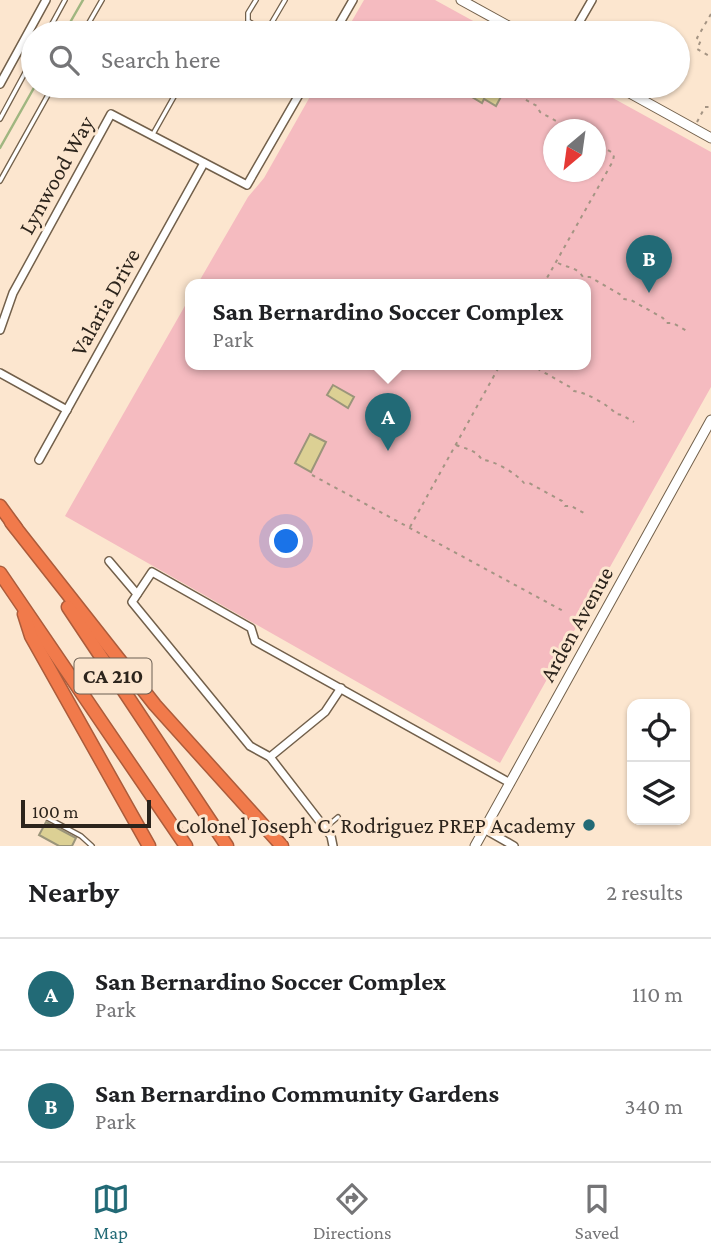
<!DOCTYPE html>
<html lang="en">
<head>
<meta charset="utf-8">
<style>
	body { margin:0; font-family:"Crimson Pro",serif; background:#f2f2f2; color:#202124 }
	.controls { position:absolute; right:21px; bottom:21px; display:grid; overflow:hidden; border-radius:14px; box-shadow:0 2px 5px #0004 }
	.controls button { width:63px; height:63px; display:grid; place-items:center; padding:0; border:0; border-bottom:2px solid #e0e0e0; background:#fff; color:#202124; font:35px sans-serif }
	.compass { position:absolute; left:543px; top:119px; width:63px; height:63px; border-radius:50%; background:#fff; box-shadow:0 2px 5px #0004; rotate:209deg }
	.scale { position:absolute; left:21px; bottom:18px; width:130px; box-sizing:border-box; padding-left:7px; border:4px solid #2c241c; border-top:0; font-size:19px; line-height:24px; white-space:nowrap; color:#2c241c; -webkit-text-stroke:5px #fce6cf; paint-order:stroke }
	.you { position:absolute; left:287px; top:542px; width:24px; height:24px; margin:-18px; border:5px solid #fff; border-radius:50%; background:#1a73e8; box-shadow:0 0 0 10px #1a73e833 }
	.badge { display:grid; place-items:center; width:46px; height:46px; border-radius:50%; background:#226a76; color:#fff; font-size:23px; font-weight:700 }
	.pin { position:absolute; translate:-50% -58px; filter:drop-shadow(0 2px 4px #0008) }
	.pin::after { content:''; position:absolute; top:37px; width:24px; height:21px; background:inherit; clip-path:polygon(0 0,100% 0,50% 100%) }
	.popup { position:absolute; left:185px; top:279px; width:406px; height:91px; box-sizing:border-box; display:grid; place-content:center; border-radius:14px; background:#fff; filter:drop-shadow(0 2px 5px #0005); font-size:23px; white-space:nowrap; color:#757577 }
	.popup b { font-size:26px; color:#202124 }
	.popup::after { content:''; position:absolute; left:50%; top:100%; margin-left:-14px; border:14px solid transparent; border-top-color:#fff }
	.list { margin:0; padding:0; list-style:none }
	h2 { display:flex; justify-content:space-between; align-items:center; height:91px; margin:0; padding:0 28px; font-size:30px }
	h2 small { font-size:23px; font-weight:400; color:#757577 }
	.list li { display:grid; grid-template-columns:46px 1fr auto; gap:21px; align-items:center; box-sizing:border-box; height:112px; padding:0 28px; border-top:2px solid #e0e0e0 }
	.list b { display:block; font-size:26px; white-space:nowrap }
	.list p { margin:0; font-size:23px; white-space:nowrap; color:#757577 }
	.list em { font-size:23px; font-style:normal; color:#757577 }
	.icon { flex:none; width:38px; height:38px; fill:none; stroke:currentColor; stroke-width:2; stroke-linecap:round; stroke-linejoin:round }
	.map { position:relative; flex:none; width:711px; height:846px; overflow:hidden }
	.search { position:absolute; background:#fff; box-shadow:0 2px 5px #0004; left:21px; right:21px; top:21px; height:77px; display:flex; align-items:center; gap:18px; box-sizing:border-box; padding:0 24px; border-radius:38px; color:#757577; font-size:26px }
	.sheet { height:315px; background:#fff }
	nav { display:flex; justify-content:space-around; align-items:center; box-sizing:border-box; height:98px; border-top:2px solid #e0e0e0; background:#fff; font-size:19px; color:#757577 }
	nav a { display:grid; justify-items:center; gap:4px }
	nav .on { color:#226a76 }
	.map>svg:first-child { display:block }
	.green { fill:#f5bbc0; fill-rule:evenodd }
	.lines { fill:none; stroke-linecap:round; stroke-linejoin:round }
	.stream { stroke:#a0b680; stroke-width:2.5 }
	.building { fill:#dcd094; stroke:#9b957a; stroke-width:2 }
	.service-casing { stroke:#72604b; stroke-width:6 }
	.minor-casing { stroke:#72604b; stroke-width:10 }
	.tertiary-casing { stroke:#72604b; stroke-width:11 }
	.motorway-casing { stroke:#ac5c3b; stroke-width:15 }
	.path { stroke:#a49483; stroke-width:2; stroke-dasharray:3.5 5; stroke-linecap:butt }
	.service { stroke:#fff; stroke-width:3.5 }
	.minor { stroke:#fff; stroke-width:7 }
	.tertiary { stroke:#fff; stroke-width:9 }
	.motorway { stroke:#f17a4b; stroke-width:12 }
	.poi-dot { fill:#226a76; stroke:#fce6cf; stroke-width:2.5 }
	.labels { text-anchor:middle; stroke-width:6; stroke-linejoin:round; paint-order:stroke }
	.shield { fill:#fce6cf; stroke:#6a5e52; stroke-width:2 }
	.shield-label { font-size:21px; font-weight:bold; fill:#2c241c }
	.street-label { font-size:23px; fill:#2c241c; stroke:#fce6cf }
	.poi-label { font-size:23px; fill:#2c241c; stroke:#fce6cf; text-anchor:end }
</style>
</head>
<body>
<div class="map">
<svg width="711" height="846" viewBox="0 0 711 846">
	<rect width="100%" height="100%" fill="#fce6cf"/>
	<g class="green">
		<path d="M364,0h71l60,33h-150z"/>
		<path d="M316,86h275l120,66v235l-211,376 -435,-247 125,-219v68h396v-80h-389l51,-88 16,-19zM554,130h42v42h-42z"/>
	</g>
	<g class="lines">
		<g class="stream">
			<path d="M64,33l19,-33"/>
			<path d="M0,148l35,-62"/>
		</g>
	</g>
	<g class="building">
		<path d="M472,86h22l10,5 -8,15 -12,-7 -2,4 -15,-9z"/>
		<path d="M333,385l21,12 -6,11 -21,-13z"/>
		<path d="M310,434l16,8 -15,30 -16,-9z"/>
		<path d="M46,822l30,16 -4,8h-13l-20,-11z"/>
	</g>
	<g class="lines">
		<defs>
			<g id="service">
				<path d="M256,0l-8,13v8l18,11"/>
				<path d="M47,33l18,-33"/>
				<path d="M83,33l19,-33"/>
				<path d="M274,33l-6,-4 17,-29"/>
				<path d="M227,86h4"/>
				<path d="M0,119l33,-61"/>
				<path d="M153,134l27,-48"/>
				<path d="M0,181l53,-95"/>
				<path d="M42,815l39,21 11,10"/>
				<path d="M325,828l13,-11"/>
			</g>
			<g id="minor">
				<path d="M577,26l15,-26"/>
				<path d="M334,33l19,-33"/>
				<path d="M0,84l46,-84"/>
				<path d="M0,330l13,-37 98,-179 136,71 57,-99"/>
				<path d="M0,373l67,37"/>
				<path d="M39,460l165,-297"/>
				<path d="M109,561l28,33"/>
				<path d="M270,757l55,-45 16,-24"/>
				<path d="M484,829l30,17"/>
				<path d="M333,846l-2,-10 -61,-79 -20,-11 -118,-144 20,-30 99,56 4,13 255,142"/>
			</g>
			<g id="tertiary">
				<path d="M461,0l60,33"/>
				<path d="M617,86l94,52"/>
				<path d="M475,846l236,-426"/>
			</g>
			<g id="motorway">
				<path d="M0,506l16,22"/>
				<path d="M11,522l144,183 127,141"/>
				<path d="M0,573l186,273"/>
				<path d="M68,607l159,239"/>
				<path d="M24,614l7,22 118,210"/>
			</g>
		</defs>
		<use href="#service" class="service-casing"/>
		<use href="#minor" class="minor-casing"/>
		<use href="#tertiary" class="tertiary-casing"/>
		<use href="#motorway" class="motorway-casing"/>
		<g class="path">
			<path d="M711,14l-14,24 4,2 -4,9 14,8"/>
			<path d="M511,86l-3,4 29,16 3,6 32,18"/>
			<path d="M697,122l8,-15h5l1,-2"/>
			<path d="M558,263c9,5 18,3 25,14h7l31,18 3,4 7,1 32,18 3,5h7l14,8"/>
			<path d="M543,285l70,-124 1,-6 -1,-2 -17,-10"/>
			<path d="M530,365l3,3 5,1 32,18 4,4c11,1 35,14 42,23l6,1 12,7"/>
			<path d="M456,445c10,4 20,5 26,15 12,0 35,14 42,23h5l33,18 3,5h6l13,7"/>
			<path d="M312,475l253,137"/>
			<path d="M410,527l90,-162"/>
		</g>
		<use href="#service" class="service"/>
		<use href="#minor" class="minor"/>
		<use href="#tertiary" class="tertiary"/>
		<use href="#motorway" class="motorway"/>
	</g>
	<circle class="poi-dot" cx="589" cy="825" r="7"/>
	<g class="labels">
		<rect class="shield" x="74.5" y="658.5" width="77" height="35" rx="5"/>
		<g class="shield-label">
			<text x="113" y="683">CA 210</text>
		</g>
		<g class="street-label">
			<text transform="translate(56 175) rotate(-61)" y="8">Lynwood Way</text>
			<text transform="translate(105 302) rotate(-61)" y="8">Valaria Drive</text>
			<text transform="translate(576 624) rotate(-61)" y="8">Arden Avenue</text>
		</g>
		<g class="poi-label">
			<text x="575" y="833">Colonel Joseph C. Rodriguez PREP Academy</text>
		</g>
	</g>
</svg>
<div class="controls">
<button><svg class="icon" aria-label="locate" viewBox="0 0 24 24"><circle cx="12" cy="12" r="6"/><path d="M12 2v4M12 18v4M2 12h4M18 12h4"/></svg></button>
<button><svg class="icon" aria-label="layers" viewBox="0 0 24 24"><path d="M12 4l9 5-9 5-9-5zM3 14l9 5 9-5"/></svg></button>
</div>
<svg class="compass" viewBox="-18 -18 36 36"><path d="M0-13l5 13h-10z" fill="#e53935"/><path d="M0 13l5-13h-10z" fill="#757577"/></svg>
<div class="scale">100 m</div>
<div class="you"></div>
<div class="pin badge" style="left:388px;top:451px">A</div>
<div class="popup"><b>San Bernardino Soccer Complex</b>Park</div>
<div class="pin badge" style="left:649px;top:293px">B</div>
<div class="search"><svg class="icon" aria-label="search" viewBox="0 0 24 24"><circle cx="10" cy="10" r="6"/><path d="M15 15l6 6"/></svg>Search here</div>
</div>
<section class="sheet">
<h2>Nearby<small>2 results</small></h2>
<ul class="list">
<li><span class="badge">A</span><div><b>San Bernardino Soccer Complex</b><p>Park</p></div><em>110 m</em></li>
<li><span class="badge">B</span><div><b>San Bernardino Community Gardens</b><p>Park</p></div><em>340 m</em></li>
</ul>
</section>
<nav>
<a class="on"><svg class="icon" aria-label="map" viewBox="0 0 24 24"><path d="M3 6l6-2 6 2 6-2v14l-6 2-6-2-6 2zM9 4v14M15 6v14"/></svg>Map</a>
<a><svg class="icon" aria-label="directions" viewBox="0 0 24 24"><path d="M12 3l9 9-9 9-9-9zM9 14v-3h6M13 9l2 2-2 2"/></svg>Directions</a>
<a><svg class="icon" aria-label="saved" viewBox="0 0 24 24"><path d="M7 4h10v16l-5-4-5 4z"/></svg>Saved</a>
</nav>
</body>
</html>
